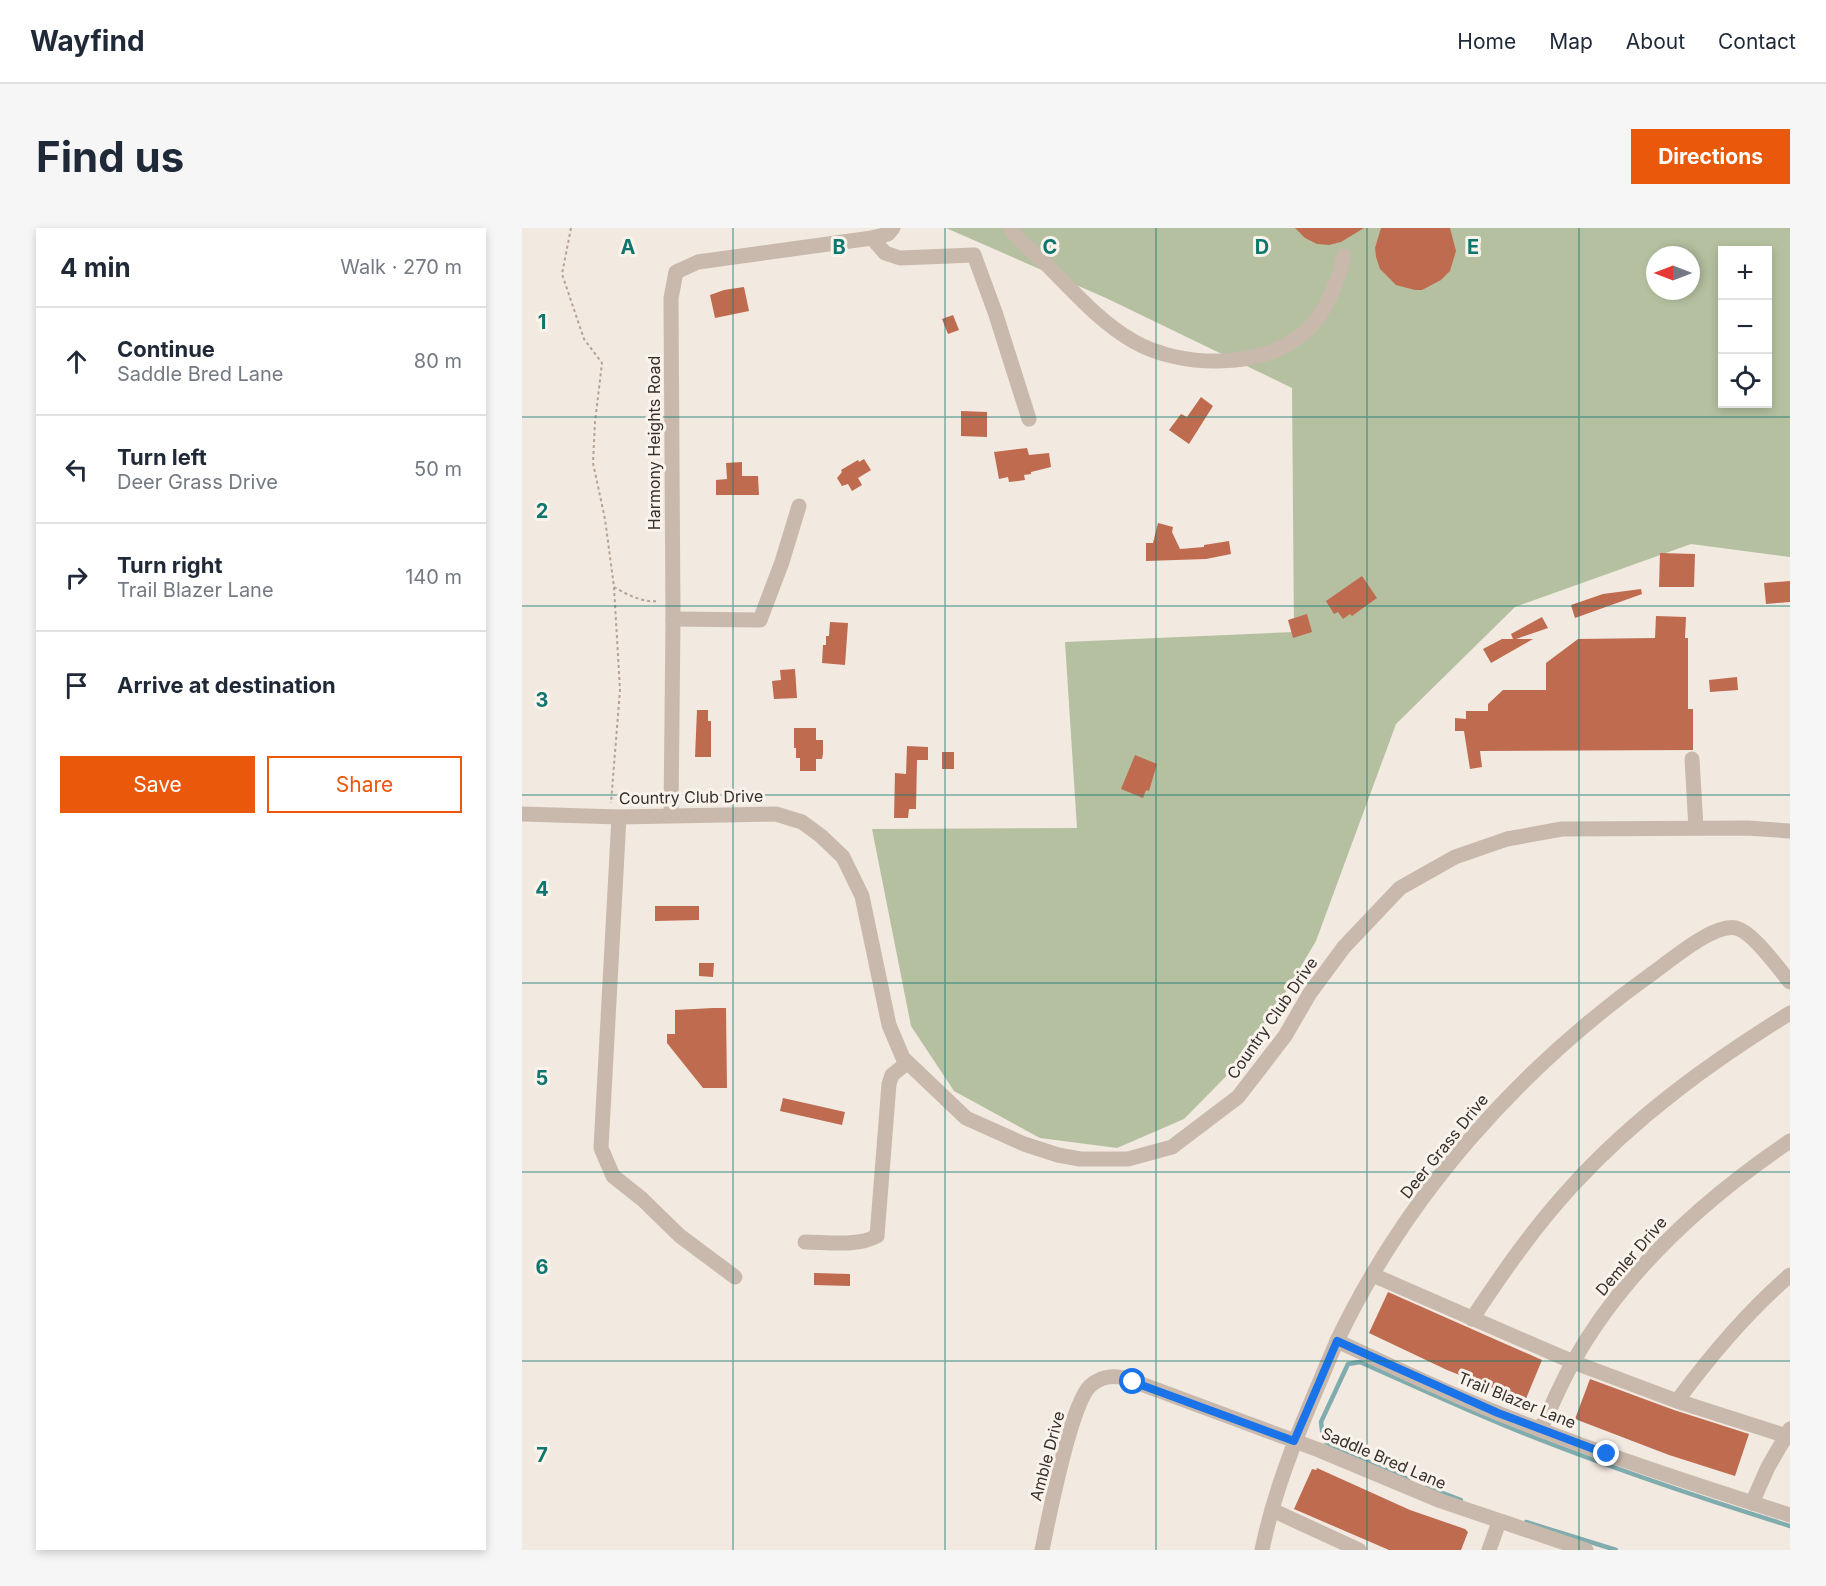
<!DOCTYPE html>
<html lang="en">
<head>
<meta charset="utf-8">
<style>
	body { margin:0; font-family:Inter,sans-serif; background:#f6f6f7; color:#1f2937 }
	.controls { position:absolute; right:18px; top:18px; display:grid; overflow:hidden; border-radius:0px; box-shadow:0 3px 9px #0003 }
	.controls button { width:54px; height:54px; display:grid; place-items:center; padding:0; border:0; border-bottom:2px solid #e0e1e3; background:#fff; color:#1f2937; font:30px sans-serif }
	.compass { position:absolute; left:1124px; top:18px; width:54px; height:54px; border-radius:50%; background:#fff; box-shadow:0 3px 9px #0003; rotate:270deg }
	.stop { position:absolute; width:18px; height:18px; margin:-14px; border:4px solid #1a73e8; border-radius:50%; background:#fff }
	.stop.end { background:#1a73e8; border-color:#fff; box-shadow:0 2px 6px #0008 }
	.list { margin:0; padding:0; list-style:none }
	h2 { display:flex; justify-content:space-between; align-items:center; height:78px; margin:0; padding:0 24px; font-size:26px }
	h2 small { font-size:20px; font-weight:400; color:#747a83 }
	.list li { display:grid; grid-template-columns:39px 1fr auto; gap:18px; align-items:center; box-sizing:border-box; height:108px; padding:0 24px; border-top:2px solid #e0e1e3 }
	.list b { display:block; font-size:22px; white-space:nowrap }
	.list p { margin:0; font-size:20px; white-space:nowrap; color:#747a83 }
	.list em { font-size:20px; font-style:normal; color:#747a83 }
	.actions { display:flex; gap:12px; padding:18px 24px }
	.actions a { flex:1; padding:14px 0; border:2px solid #ea580c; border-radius:0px; text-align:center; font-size:21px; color:#ea580c }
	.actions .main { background:#ea580c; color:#fff }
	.icon { flex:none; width:33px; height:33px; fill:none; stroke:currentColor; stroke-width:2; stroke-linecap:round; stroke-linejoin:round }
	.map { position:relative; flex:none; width:1268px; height:1322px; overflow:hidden; border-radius:0px }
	header { display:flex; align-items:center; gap:36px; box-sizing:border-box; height:84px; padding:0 30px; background:#fff; border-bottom:2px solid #e0e1e3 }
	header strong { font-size:28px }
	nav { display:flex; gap:33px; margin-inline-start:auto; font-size:21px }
	.intro { display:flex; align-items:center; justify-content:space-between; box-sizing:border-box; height:144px; padding:0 36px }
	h1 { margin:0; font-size:42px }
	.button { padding:15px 27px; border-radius:0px; background:#ea580c; color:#fff; font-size:21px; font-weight:700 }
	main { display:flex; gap:36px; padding:0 36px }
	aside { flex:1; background:#fff; border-radius:0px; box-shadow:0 3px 9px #0003 }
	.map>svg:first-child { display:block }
	.green { fill:#b5c0a0; fill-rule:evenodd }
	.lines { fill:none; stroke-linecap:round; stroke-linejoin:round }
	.stream { stroke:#80acad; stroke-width:4.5 }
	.building { fill:#bf6b50 }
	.path { stroke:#b5a396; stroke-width:2; stroke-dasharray:3 3; stroke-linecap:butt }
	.minor { stroke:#c9b9ac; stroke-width:15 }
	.route { stroke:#1a73e8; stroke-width:8 }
	.grid { fill:none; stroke:#0f766e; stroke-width:1.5; stroke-opacity:0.55 }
	.labels { text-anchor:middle; stroke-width:6; stroke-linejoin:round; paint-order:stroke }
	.street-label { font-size:16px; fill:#382f2a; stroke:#f9f3ec }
	.grid-label { font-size:20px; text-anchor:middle; font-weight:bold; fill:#0f766e; stroke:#f9f3ec; stroke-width:6; stroke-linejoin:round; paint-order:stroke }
</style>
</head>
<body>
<header>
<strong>Wayfind</strong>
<nav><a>Home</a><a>Map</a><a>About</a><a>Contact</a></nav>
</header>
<div class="intro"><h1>Find us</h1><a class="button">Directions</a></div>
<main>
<aside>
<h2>4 min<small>Walk · 270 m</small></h2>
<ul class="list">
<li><svg class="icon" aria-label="ahead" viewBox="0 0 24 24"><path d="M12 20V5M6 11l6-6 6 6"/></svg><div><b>Continue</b><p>Saddle Bred Lane</p></div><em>80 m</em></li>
<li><svg class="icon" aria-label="left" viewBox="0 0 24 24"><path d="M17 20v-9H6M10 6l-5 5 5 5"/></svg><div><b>Turn left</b><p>Deer Grass Drive</p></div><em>50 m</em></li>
<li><svg class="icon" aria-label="right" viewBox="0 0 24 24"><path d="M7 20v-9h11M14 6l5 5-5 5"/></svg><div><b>Turn right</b><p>Trail Blazer Lane</p></div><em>140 m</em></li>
<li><svg class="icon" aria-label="arrive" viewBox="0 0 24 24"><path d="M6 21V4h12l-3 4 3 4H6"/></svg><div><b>Arrive at destination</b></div></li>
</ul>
<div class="actions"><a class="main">Save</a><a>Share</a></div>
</aside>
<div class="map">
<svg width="1268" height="1322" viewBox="0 0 1268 1322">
	<rect width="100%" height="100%" fill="#f2e9e0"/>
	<path class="green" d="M424,0h844v329l-99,-13 -176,63 -119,117 -80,217 -66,111 -66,67 -67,29 -77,-10 -86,-47 -43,-65 -39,-197 205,-1 -12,-186 229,-10 -2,-244 -186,-90zM1200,22h46v154h-46zM1133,27h36v36h-36z"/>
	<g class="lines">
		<g class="stream">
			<path d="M886,1251l-69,-30 -12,-6 -4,-5 -2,-16 27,-58 12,-2c54,24 108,49 163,71 88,35 177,65 267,93"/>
			<path d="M905,1259l34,13"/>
			<path d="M1004,1294l90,28"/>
		</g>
	</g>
	<g class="building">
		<path d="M773,0h69l-23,14 -12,3 -12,-1 -12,-6z"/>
		<path d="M859,0h69l6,23 -6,20 -9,9 -19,10h-7l-19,-5 -16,-16 -4,-12 -1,-9z"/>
		<path d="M222,59l5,24 -34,7 -5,-23 14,-5z"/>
		<path d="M431,87l6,15 -11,4 -6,-15z"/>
		<path d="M679,169l12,9 -24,38 -20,-14 12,-16 6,3z"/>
		<path d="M439,183l26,1v25l-26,-1z"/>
		<path d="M505,220l2,7 20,-2 2,14 -20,5v2l-7,1 1,5 -16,2 -1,-5 -9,2 -5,-27z"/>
		<path d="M342,231l7,11 -13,8 4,7 -10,6 -4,-7 -6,2 -5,-8 5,-6 -1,-2 17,-10 1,2z"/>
		<path d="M220,234v14h16l1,19h-43v-15l11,-1 -1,-16z"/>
		<path d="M636,295l15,4 -1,5 8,17 24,-2v-2l25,-4 2,13 -25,5 -60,2v-18h7z"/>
		<path d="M1138,325l35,1 -1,33h-35z"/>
		<path d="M840,348l15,22 -25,18 -2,-2 -7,5 -5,-7 -4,2 -8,-13z"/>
		<path d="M1268,353v21l-24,2 -2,-21z"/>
		<path d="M1119,361l1,5 -67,24 -4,-13 32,-11z"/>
		<path d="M785,386l5,18 -19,6 -5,-18z"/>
		<path d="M1134,388l30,1 -1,21h3v71h5v41l-213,1 2,16 -12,2 -6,-38h-9v-13l11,1v-8h22v-7l15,-14h43v-27l32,-24 77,-1z"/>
		<path d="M1020,389l6,11 -32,11h17l-42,24 -8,-14 19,-10h11l-2,-5z"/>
		<path d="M308,394l18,1 -3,42 -23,-2 1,-18h3v-9h3z"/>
		<path d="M273,441l2,29 -23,1 -2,-18 9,-1 -1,-10z"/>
		<path d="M1215,449l1,13 -28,2 -1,-12z"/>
		<path d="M175,482h11v11h3v36h-16z"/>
		<path d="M272,500h22v12h7v14l-1,5h-6v12h-16v-13h-4v-10h-2z"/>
		<path d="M385,518l21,1v13h-11l-1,49h-7l-1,9h-14l1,-45 11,1z"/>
		<rect x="420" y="524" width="12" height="17"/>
		<path d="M613,527l22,9 -8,27 -3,-1 -3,8 -22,-9z"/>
		<path d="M133,678h44v14l-44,1z"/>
		<path d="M177,735h15l-1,14 -14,-1z"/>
		<path d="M191,780h13l1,80h-24l-36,-45v-9h8v-24z"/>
		<path d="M261,870l62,14 -3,13 -62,-14z"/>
		<path d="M292,1045l36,1v12l-36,-1z"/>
		<path d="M866,1064l154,68 -17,41 -78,-31 -78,-37z"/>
		<path d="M1068,1151l84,31 75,24 -14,42 -66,-21 -94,-36z"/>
		<path d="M795,1240l93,42 55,19 3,3 -7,18h-72l-95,-41 18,-40 4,1z"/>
	</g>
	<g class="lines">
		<g class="path">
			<path d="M49,0l-9,46 22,65 18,24 -7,59 -2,41 12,56 9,68 6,103 -9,113"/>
			<path d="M92,359c14,8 29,16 45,14"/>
		</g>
		<g class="minor">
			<path d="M488,0c10,15 26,26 38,38 27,27 52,56 85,75 48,28 134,29 175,-12 19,-18 30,-49 36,-73"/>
			<path d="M350,10l13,15 15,5 74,-3 21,57 34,107"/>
			<path d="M151,391l87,1 22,-58 17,-56"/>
			<path d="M1170,531l4,69"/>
			<path d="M0,586l97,3 157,-3 26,8 19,14 22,21 19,39 27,129 14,33 63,60 58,26 34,11 22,4h48l44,-12 66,-50 47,-61 25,-43 34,-46 56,-59 55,-31 52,-18 55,-10 185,-1 43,3"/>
			<path d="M149,587l2,-196 -2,-321 5,-26 22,-10 174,-24 16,-4 5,-6"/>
			<path d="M97,589l-18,331 12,28 29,23 38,37 55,41"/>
			<path d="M283,1014c22,0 52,5 72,-6l12,-152 3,-9 15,-12"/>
			<path d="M851,1047l200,87 104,39 113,36"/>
			<path d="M950,1091c31,-47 63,-93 101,-134 63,-69 138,-123 217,-172"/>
			<path d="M815,1113c54,25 108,51 163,73 95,38 193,70 290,101"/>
			<path d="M1155,1173c34,-46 70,-89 113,-126"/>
			<path d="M1018,1202c11,-22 20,-45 32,-66 51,-92 132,-165 218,-223"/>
			<path d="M1230,1275l16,-36 22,-38"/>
			<path d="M750,1282l87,40"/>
			<path d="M520,1322c7,-33 28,-144 48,-164 11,-10 22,-11 35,-8l194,72 122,51 145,49"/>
			<path d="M740,1322c11,-54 31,-105 52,-155 8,-18 15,-36 23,-54 70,-147 182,-272 313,-366 19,-13 63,-52 86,-47 17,4 42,40 54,54"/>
			<path d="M967,1322l10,-28"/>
		</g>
	</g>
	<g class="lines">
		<path class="route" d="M611,1154l161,59 43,-100 161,72 109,41"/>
	</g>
	<path class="grid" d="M211,0v1322M423,0v1322M634,0v1322M845,0v1322M1057,0v1322M0,189h1268M0,378h1268M0,567h1268M0,755h1268M0,944h1268M0,1133h1268"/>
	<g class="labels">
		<g class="street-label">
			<text transform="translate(132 215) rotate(-90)" y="6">Harmony Heights Road</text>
			<text transform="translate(169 569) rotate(-1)" y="6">Country Club Drive</text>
			<text transform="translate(750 790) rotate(-55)" y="6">Country Club Drive</text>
			<text transform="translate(922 918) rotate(-51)" y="6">Deer Grass Drive</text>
			<text transform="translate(1109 1028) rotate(-49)" y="6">Demler Drive</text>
			<text transform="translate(995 1172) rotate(22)" y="6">Trail Blazer Lane</text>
			<text transform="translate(525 1228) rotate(-75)" y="6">Amble Drive</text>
			<text transform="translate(862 1230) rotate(23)" y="6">Saddle Bred Lane</text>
		</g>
	</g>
	<g class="grid-label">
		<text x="106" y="26">A</text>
		<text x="317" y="26">B</text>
		<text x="528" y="26">C</text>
		<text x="740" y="26">D</text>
		<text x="951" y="26">E</text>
		<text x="20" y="101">1</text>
		<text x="20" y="290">2</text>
		<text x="20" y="479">3</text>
		<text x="20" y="668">4</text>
		<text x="20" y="857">5</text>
		<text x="20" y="1046">6</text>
		<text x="20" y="1234">7</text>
	</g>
</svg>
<div class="controls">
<button>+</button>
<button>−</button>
<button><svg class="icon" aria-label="locate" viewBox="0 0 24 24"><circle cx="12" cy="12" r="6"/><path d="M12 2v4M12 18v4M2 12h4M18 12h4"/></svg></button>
</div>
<svg class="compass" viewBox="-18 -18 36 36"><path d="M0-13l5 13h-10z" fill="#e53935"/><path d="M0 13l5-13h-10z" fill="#747a83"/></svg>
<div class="stop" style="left:611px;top:1154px"></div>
<div class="stop end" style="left:1085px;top:1226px"></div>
</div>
</main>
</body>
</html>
